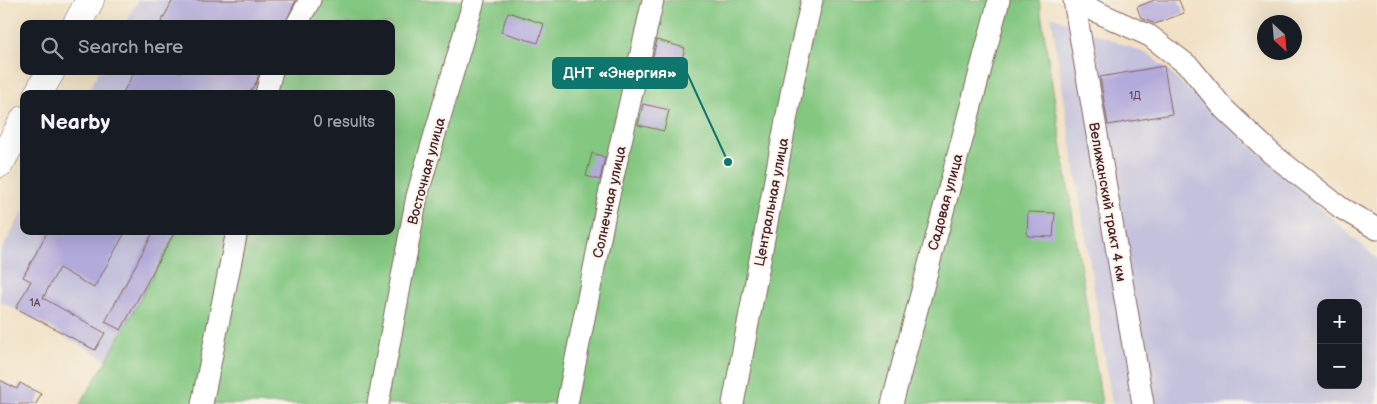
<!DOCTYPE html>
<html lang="en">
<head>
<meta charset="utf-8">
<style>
	body { margin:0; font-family:"Balsamiq Sans",sans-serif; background:#20242c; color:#f1f3f6 }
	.controls { position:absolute; right:15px; bottom:15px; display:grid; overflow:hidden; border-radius:10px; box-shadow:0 5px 20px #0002 }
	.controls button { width:45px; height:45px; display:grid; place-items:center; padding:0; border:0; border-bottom:1px solid #363941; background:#171b24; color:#f1f3f6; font:25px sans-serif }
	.compass { position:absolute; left:1257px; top:15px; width:45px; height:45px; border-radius:50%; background:#171b24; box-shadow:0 5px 20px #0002; rotate:154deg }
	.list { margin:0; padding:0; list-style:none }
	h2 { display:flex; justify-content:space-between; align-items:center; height:65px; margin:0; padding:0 20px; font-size:21px }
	h2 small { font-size:16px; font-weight:400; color:#9ea1a6 }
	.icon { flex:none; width:28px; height:28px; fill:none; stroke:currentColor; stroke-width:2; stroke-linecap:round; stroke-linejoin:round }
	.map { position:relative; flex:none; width:1377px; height:404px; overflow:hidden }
	.search { position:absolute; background:#171b24; box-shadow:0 5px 20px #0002; left:20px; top:20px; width:375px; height:55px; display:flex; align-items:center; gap:12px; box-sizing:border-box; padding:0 18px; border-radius:10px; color:#9ea1a6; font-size:19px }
	.panel { position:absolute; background:#171b24; box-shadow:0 5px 20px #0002; left:20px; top:90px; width:375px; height:145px; border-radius:10px }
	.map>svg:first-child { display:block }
	.industrial { fill:#c3c1db; fill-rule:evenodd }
	.green { fill:#83c781; stroke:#667356 }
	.building { fill:#b2aada }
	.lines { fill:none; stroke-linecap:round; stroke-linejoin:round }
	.minor-casing { stroke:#846360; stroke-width:23 }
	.primary-casing { stroke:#846360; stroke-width:29 }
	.minor { stroke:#fff; stroke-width:21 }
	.primary { stroke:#fff; stroke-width:28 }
	.labels { text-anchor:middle; stroke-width:4; stroke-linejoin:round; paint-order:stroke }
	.number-label { font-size:11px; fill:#644257 }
	.street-label { font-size:14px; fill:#4a1f2b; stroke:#f7f3e8 }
	.leader { fill:none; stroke:#0f766e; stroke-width:2 }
	.callout-dot { fill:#0f766e; stroke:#f7f3e8; stroke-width:2 }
	.callout { fill:#0f766e; stroke:#0f766e; stroke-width:2 }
	.callout-label { font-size:15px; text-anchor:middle; font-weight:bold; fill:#fff }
</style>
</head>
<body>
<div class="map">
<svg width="1377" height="404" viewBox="0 0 1377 404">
	<rect width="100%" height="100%" fill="#f7f3e8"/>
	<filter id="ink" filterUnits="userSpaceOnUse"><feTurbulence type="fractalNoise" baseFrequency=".02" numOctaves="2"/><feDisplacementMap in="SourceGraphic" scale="10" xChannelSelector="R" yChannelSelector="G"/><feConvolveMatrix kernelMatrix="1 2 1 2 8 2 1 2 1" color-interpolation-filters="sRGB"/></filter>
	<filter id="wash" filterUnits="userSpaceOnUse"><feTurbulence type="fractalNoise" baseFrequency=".0096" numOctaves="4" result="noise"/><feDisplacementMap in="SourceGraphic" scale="20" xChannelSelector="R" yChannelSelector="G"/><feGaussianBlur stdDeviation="1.12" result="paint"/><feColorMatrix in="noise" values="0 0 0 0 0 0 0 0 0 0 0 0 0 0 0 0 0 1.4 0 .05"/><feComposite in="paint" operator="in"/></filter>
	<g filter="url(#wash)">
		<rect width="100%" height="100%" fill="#f1e0c2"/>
		<g class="industrial">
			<path d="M138,0h165l-13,24h-165z"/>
			<path d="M1051,16l99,39 227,204v145h-265zM1321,303h37v82h-37z"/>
			<path d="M99,71h165l-12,23h-165z"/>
			<path d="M24,209v22h153l-70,129 -107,-59v-48z"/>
		</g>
		<path class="green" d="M303,0h736l63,404h-1022l27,-44 70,-129h214v-137h-139l12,-23h127v-47h-101z"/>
		<g id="blocks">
			<g class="building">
				<path d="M173,0h123l-11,24h-125z"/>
				<path d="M1154,0h25l5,13 -29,11 -14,-6 -4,-11z"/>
				<path d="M508,12l36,12 -6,19 -37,-11z"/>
				<path d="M657,40l28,8 -8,28 -27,-8z"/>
				<path d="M1164,66l8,48 -64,11 -8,-48z"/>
				<path d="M135,71h124l-2,10 -8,13h-127z"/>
				<path d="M643,104l26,6 -5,21 -26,-6z"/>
				<path d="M592,153l13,4 -5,23 -14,-4z"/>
				<path d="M1028,212l27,1 -2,24 -26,-1z"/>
				<path d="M48,231h78l-32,57 -35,-20 -16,30 62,35 -10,17 -79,-42 15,-27 -8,-4z"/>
				<path d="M154,231h21l-54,99 -16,-8z"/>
				<path d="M0,380l17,9 3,-6 21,11 -5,10h-36z"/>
			</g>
		</g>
	</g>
	<g filter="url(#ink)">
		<use href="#blocks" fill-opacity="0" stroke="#846360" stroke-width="1"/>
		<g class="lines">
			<defs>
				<g id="minor">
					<path d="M1074,0l69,404"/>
					<path d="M1075,2l75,34 40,31 34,42 48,45 69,54 36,21"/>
					<path d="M297,24l13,-24"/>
					<path d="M266,94l6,-23"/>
					<path d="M202,404l35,-173"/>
					<path d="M378,404l39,-208 57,-196"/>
					<path d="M567,404l39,-196 47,-208"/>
					<path d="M733,404l61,-326 18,-78"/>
					<path d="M892,404l107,-404"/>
				</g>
				<g id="primary">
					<path d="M77,24l13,-24"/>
					<path d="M38,94l13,-23"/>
					<path d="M0,163l24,-43"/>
				</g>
			</defs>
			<use href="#minor" class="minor-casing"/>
			<use href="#primary" class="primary-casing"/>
			<use href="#minor" class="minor"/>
			<use href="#primary" class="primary"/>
		</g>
	</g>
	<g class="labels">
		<g class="number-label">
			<text x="1135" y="99">1Д</text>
			<text x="35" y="306">1А</text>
		</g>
		<g class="street-label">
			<text transform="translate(426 171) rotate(-75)" y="5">Восточная улица</text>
			<text transform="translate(609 202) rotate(-78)" y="5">Солнечная улица</text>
			<text transform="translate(771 202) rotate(-79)" y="5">Центральная улица</text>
			<text transform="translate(945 202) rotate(-75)" y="5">Садовая улица</text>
			<text transform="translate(1108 202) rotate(80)" y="5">Велижанский тракт 4 км</text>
		</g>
	</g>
	<path class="leader" d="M728 162L687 73"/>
	<circle class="callout-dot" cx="728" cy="162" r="5"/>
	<rect class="callout" x="553" y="58" width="134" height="30" rx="5"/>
	<g class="callout-label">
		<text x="620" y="78">ДНТ «Энергия»</text>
	</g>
</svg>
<div class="controls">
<button>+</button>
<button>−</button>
</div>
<svg class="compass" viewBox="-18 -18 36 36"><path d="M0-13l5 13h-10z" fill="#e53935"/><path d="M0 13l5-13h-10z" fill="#9ea1a6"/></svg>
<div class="search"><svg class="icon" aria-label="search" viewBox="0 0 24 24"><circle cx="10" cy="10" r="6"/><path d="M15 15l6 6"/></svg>Search here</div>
<section class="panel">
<h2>Nearby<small>0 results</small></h2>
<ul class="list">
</ul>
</section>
</div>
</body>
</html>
